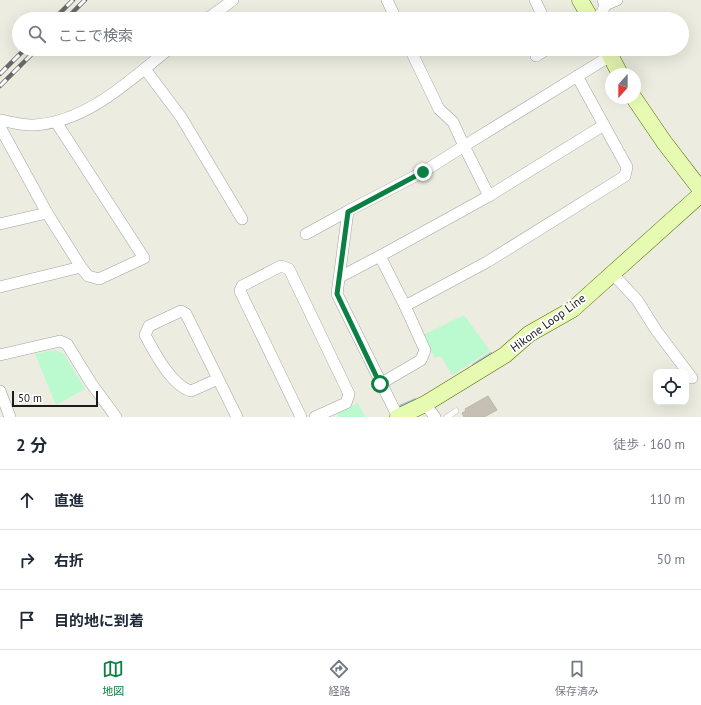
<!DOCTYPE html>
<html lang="ja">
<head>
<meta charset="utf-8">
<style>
	body { margin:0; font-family:"PT Sans","Noto Sans JP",sans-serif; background:#f2f2f3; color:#1f2937 }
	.controls { position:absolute; right:12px; bottom:12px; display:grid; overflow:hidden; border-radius:8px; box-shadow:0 4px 16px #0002 }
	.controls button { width:36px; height:36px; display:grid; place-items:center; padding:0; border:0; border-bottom:1px solid #e0e1e3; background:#fff; color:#1f2937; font:20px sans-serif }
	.compass { position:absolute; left:605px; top:68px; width:36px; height:36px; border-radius:50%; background:#fff; box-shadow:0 4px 16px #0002; rotate:201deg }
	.scale { position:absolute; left:12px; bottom:10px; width:86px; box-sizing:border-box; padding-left:4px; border:2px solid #1b1b1b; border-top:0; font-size:11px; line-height:14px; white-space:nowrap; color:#1b1b1b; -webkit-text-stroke:3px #fff; paint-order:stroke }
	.stop { position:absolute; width:12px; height:12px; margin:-9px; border:3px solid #0b8043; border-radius:50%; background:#fff }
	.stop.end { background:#0b8043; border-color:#fff; box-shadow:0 1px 4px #0008 }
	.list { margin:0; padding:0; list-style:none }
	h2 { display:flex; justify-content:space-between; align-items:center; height:52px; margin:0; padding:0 16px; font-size:17px }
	h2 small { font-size:13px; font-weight:400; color:#747a83 }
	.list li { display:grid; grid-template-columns:26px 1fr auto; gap:12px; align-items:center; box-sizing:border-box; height:60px; padding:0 16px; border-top:1px solid #e0e1e3 }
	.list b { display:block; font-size:15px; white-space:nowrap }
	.list em { font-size:13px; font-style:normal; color:#747a83 }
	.icon { flex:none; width:22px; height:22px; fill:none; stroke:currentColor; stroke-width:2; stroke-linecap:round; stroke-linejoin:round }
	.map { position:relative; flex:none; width:701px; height:417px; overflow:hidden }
	.search { position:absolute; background:#fff; box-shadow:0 4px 16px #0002; left:12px; right:12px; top:12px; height:44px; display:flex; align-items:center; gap:10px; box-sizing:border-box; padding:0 14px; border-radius:22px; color:#747a83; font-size:15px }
	.sheet { height:232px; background:#fff }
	nav { display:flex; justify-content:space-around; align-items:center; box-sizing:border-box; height:56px; border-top:1px solid #e0e1e3; background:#fff; font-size:11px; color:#747a83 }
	nav a { display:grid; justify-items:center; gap:2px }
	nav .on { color:#0b8043 }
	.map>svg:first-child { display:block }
	.park { fill:#bbface }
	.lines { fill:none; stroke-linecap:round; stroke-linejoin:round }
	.stream { stroke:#9fc1dc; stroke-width:3.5 }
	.building { fill:#c5bfb4; stroke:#bfb5a3 }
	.lane-casing { stroke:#a2a2a2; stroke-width:6 }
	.street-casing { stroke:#a2a2a2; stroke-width:12 }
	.secondary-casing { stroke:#4e7203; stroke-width:17 }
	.lane { stroke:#fff; stroke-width:5.5 }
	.street { stroke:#fff; stroke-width:11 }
	.secondary { stroke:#e7fab2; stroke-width:16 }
	.rail-casing { stroke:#696969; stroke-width:4.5 }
	.rail { stroke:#fff; stroke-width:3; stroke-dasharray:9; stroke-linecap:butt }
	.route { stroke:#0b8043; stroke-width:5 }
	.labels { text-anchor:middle; stroke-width:4; stroke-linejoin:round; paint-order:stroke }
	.street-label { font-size:12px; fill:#1b1b1b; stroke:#fff }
</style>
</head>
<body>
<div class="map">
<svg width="701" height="417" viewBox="0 0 701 417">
	<rect width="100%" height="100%" fill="#edece0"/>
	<g class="park">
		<path d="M464,315l26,36 -38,24 -11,-19 -6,2 -12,-23z"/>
		<path d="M55,350l9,4 21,35 -29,16 -21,-51z"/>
		<path d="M358,403l7,14h-26l-2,-4z"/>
	</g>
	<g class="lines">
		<g class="stream">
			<path d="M474,365l17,-11"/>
			<path d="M401,406l14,-6"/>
		</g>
	</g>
	<path class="building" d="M488,396l9,14 -13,7h-20l-2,-4 4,-2 -1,-2z"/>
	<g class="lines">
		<defs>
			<path id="lane" d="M447,417l9,-6"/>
			<g id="street">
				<path d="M387,0l9,19"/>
				<path d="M535,0l9,19"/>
				<path d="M605,5l12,-5"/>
				<path d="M207,19l26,-19"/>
				<path d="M595,19l7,-6 3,-8 -2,-5"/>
				<path d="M410,49l29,60 14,13 11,24 146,-90"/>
				<path d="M536,56l11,-7"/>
				<path d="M145,69l36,48 61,102"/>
				<path d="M0,120c11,2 23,6 34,5 53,-3 95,-44 135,-76"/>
				<path d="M0,127l47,86 34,54 7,9 11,3 45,-21 -88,-136"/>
				<path d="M489,196l-109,60 25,50 82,-44 138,-86 2,-9 -50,-91"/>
				<path d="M0,224l47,-11"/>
				<path d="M306,234l42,-23"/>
				<path d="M612,273l25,27 19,30 36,48"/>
				<path d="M340,277l40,-21"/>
				<path d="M0,287l81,-20"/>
				<path d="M0,355l60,-14 7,3 24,39 25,34"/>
				<path d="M218,379l-27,12c-19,-5 -37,-39 -46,-56l4,-9 32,-15 5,3 51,103"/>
				<path d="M380,384l41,-24 4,-10 -20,-44"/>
				<path d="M0,391l10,26"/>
				<path d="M425,404l10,13"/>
				<path d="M301,417l-61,-126 2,-5 39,-20 8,3 60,125 -3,9 -31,14"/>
				<path d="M398,417l-61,-123 11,-83 75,-39 41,-26 25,50 115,-71"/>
			</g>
			<g id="secondary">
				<path d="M580,0l11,19"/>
				<path d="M607,49l13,25"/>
				<path d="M634,98l30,44 37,48"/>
				<path d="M398,417l27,-13 80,-49 24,-21 44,-25 128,-115"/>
			</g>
		</defs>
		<use href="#lane" class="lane-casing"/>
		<use href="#street" class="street-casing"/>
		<use href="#secondary" class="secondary-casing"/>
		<use href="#lane" class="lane"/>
		<use href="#street" class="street"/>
		<use href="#secondary" class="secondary"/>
		<defs>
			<g id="rail">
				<path d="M54,19l19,-19"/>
				<path d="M66,19l19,-19"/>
				<path d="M0,74l25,-25"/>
				<path d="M0,86l37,-37"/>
			</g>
		</defs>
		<use href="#rail" class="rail-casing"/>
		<use href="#rail" class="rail"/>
	</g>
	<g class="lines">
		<path class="route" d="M380,384l-43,-90 11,-82 75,-40"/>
	</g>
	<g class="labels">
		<g class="street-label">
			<text transform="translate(548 323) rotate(-36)" y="4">Hikone Loop Line</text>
		</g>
	</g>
</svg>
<div class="controls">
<button><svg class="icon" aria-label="locate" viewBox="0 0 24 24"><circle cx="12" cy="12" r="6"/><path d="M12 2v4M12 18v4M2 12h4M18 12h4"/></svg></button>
</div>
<svg class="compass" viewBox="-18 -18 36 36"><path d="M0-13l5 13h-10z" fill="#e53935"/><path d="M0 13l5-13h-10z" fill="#747a83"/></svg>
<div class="scale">50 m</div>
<div class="stop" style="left:380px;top:384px"></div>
<div class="stop end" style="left:423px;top:172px"></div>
<div class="search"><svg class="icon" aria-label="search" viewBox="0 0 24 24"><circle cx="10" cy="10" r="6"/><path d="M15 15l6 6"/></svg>ここで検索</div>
</div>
<section class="sheet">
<h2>2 分<small>徒歩 · 160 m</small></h2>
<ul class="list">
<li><svg class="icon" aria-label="ahead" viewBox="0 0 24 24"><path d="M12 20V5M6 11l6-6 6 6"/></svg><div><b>直進</b></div><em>110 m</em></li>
<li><svg class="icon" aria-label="right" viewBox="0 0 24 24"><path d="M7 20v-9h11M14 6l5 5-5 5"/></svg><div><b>右折</b></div><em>50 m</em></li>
<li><svg class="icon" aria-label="arrive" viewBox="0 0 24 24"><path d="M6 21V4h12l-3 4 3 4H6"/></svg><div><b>目的地に到着</b></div></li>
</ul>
</section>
<nav>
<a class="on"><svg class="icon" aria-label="map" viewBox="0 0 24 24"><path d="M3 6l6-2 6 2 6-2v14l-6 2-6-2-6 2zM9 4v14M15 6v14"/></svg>地図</a>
<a><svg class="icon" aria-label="directions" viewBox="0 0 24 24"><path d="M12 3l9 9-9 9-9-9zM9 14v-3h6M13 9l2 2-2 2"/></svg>経路</a>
<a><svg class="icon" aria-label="saved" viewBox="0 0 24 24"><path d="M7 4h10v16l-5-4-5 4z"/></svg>保存済み</a>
</nav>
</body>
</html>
